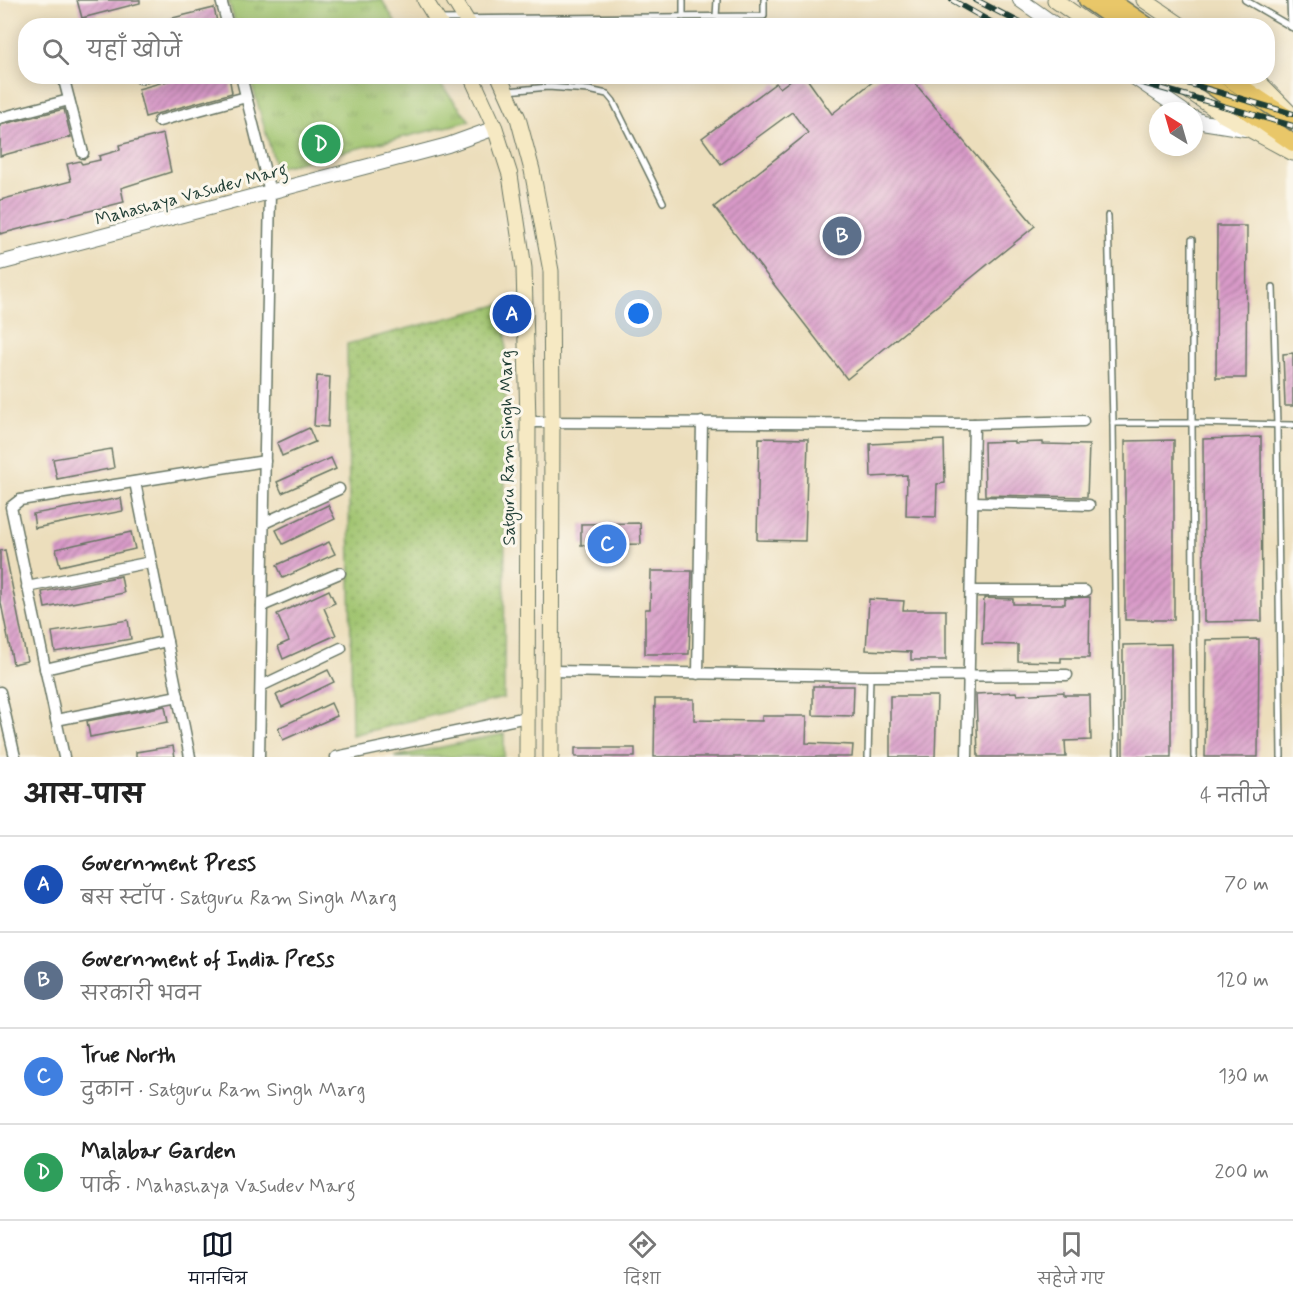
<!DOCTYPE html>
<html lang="hi">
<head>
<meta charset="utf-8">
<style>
	body { margin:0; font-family:Mynerve,"Playpen Sans Deva",sans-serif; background:#f2f2f2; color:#222 }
	.compass { position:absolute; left:1149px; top:102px; width:54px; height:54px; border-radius:50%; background:#fff; box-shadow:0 3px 15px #0003; rotate:323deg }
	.you { position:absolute; left:639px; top:314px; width:21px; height:21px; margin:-15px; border:4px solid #fff; border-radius:50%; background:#1a73e8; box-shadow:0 0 0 9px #1a73e833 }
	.badge { display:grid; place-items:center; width:39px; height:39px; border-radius:50%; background:#111827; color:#fff; font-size:20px; font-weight:700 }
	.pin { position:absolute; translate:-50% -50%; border:3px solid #fff; box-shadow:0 2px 6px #0006 }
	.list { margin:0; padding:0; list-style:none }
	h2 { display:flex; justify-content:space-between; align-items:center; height:78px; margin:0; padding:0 24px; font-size:26px }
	h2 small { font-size:20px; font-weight:400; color:#767676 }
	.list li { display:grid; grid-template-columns:39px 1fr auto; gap:18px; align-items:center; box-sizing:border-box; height:96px; padding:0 24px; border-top:2px solid #e0e0e0 }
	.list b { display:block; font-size:22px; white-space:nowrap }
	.list p { margin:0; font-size:20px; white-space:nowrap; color:#767676 }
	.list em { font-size:20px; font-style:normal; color:#767676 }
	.icon { flex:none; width:33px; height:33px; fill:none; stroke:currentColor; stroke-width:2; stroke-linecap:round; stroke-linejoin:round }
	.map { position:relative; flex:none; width:1293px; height:757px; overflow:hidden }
	.search { position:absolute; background:#fff; box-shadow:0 3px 15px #0003; left:18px; right:18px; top:18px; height:66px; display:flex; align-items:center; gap:15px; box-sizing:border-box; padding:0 21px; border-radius:24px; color:#767676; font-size:22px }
	.sheet { height:462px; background:#fff }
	nav { display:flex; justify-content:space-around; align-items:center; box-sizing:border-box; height:84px; border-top:2px solid #e0e0e0; background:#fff; font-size:16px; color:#767676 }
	nav a { display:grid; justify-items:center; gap:3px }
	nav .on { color:#111827 }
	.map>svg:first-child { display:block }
	.grass { fill:url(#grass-dots); stroke:#5f8050; stroke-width:1.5 }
	.park { fill:url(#park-tufts); stroke:#5f8050; stroke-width:1.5 }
	.building { fill:url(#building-hatch) }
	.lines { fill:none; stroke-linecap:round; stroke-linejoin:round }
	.service-casing { stroke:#677564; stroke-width:8 }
	.minor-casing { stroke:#677564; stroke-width:13 }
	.tertiary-casing { stroke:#677564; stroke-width:16 }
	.secondary-casing { stroke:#677564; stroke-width:17 }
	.primary-casing { stroke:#677564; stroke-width:19 }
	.service { stroke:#fff; stroke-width:5 }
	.minor { stroke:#fff; stroke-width:10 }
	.tertiary { stroke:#fff; stroke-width:14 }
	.secondary { stroke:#f6e9c3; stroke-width:15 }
	.primary { stroke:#e9c769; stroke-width:16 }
	.rail-casing { stroke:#1f3d34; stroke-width:6 }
	.rail { stroke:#fbf7ec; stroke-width:4; stroke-dasharray:11; stroke-linecap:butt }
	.labels { text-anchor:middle; stroke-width:6; stroke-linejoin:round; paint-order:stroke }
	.street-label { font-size:18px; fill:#1f3d34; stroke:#fbf7ec }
</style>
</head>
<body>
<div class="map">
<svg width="1293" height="757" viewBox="0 0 1293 757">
	<defs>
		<pattern id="grass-dots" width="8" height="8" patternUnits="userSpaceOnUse" patternTransform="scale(1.5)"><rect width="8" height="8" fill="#9fc36d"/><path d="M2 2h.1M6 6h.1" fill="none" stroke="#81a05a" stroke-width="1.8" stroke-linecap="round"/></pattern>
		<pattern id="park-tufts" width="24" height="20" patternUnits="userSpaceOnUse" patternTransform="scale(1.5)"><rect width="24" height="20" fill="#9fc36d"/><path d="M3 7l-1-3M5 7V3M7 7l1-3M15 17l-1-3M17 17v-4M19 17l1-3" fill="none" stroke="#81a05a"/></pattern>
		<pattern id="building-hatch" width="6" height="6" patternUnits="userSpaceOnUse" patternTransform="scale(1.5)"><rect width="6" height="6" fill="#d89ac8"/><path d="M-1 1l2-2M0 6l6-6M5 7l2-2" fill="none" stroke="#af7fa3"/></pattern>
	</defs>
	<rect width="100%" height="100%" fill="#fbf7ec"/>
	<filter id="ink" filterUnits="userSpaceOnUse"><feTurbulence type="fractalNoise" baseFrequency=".0167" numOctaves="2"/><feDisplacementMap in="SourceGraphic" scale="12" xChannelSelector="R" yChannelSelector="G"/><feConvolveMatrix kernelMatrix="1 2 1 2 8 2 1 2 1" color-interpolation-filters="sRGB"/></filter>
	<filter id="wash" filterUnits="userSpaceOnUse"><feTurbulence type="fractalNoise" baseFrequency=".008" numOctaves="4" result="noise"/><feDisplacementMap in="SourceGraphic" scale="24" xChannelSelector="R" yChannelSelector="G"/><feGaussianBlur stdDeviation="1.35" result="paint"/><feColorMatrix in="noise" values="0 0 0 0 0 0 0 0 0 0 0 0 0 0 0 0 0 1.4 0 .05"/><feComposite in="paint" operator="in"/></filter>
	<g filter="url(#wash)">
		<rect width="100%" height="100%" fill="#ecdebc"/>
		<path class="grass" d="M506,303l-2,395 -152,37 -5,-391z"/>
		<g class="park">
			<path d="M228,0h154l15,25h-161z"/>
			<path d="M250,77h185l35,44 -194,47z"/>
			<path d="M504,734v23h-110z"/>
		</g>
		<g id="blocks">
			<g class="building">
				<path d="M77,0h63v3l-58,15z"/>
				<path d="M214,8l4,18h-62v-4z"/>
				<path d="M186,76h43l3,17 -87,24 -7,-28z"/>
				<path d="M796,76h9l27,38 48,-38h29l126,150 -188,153 -133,-172 94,-74 -16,-21 -71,52 -19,-26 74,-55 4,5z"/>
				<path d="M64,109l7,28 -71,19v-31z"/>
				<path d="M163,134l8,38 -50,16 3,14 -124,32v-34l71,-19 -4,-17 13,-3 2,3 18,-4 -1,-4 21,-6 -1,-5z"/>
				<path d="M1217,226h30l-1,152h-30z"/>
				<path d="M1293,353v53h-8l-2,-52z"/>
				<path d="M317,376l13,1 -2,50 -14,-1z"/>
				<path d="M309,428l6,14 -33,14 -5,-13z"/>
				<path d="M1261,437l1,184 -58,1 -1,-183z"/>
				<path d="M759,438l49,1 -3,102 -48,-1z"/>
				<path d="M944,440l1,43 -8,1 -1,33 -30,-1 1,-41 -36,2 -1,-33z"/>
				<path d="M1174,440v180h-49v-179z"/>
				<path d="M1014,441v2l29,-1v2l46,1 -2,52 -102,-2 -1,-53z"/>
				<path d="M111,449l3,19 -57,11 -4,-20z"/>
				<path d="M331,458l5,11 -54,24 -5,-11z"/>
				<path d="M121,498l2,13 -88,17 -2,-14z"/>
				<path d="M328,505l7,14 -52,25 -7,-14z"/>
				<path d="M640,523l1,21 -60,1v-21z"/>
				<path d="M131,532l4,17 -75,17 -4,-17z"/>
				<path d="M329,542l6,12 -52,24 -6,-13z"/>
				<path d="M5,550l22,111 -14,3 -12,-61 -1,1v-53z"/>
				<path d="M651,571h41l-3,83h-44v-45h5z"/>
				<path d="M121,576l3,17 -79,15 -3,-16z"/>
				<path d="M329,590l6,13 -11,5 12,27 -53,24 -5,-13 11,-5 -12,-27z"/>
				<path d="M1090,597l-1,61h-28v4l-43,-1v-16l-36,-1 2,-46 29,1v5h52v-6z"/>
				<path d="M869,599l35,2 -1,9h43v50h-35v-8l-45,-2z"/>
				<path d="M128,620l3,19 -76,13 -3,-20z"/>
				<path d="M1259,639l-1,118h-53l1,-117z"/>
				<path d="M1171,644v113h-48v-112z"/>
				<path d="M328,670l6,12 -52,25 -6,-12z"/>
				<path d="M813,686h41l-1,30 -40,-1z"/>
				<path d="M1016,692l1,3 47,-3v3h26l1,45 -26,1 1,16h-88l-2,-63z"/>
				<path d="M890,696h47l-2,61h-45z"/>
				<path d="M655,699h39v21l68,1v-5h45l-1,27 47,2 -1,12h-198z"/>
				<path d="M331,703l6,13 -54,24 -5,-12z"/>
				<path d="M165,706l3,16 -78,15 -3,-16z"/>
				<path d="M173,746l2,11h-39v-5z"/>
				<rect x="575" y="748" width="60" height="9"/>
			</g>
		</g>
	</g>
	<g filter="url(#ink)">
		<use href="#blocks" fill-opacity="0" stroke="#677564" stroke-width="1.5"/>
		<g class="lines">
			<defs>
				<g id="service">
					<path d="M1245,0l48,28"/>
					<path d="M1290,0l1,27"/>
					<path d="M683,17v-17"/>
					<path d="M716,17l1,-17"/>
					<path d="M439,19l325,-3v-16"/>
					<path d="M508,91l40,-4 41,3 18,4 6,7 50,101"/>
					<path d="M1108,216l5,207"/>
					<path d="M1273,287l4,138 4,332"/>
					<path d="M868,757l2,-81"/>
					<path d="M1117,757l-4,-334h79v-183"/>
					<path d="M1194,757l-2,-334 101,2"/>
				</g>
				<g id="minor">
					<path d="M221,0l7,26"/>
					<path d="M63,76l20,77"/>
					<path d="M241,76l29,116 -11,565"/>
					<path d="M140,78l6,-2"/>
					<path d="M0,118l69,-18"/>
					<path d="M159,121l87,-24"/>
					<path d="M528,422l446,2 109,-3"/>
					<path d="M135,482l55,275"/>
					<path d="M973,502l116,3"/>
					<path d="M264,523l75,-34"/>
					<path d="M27,587l124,-25"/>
					<path d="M971,591h114"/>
					<path d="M262,606l78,-33"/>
					<path d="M45,669l122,-28"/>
					<path d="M551,671l319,5 197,-1"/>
					<path d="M698,674l4,-252"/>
					<path d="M261,686l80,-38"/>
					<path d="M0,692l15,65"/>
					<path d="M56,720l122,-24"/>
					<path d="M64,757l-53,-250 9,-7 245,-39"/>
					<path d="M336,757l191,-40"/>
					<path d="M967,757l7,-333"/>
				</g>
				<g id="tertiary">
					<path d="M1020,0l37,26"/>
					<path d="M1132,76l51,35"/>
					<path d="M1194,118l8,4 43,7"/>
					<path d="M0,263l448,-118 47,-17"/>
				</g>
				<g id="secondary">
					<path d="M425,0l16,26"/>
					<path d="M454,0l16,26"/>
					<path d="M1055,0l37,26"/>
					<path d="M1144,0l38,26"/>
					<path d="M471,76l24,52 15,47 14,93 4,154 -1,335"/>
					<path d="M499,76l19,42 14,52 19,101 1,150 -1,336"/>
					<path d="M1167,76l58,40 68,37"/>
					<path d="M1253,76l38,38"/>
				</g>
				<g id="primary">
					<path d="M1087,0l37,26"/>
					<path d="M1110,0l38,26"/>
					<path d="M1197,76l96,67"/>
					<path d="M1225,76l68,45"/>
				</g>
			</defs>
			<use href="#service" class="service-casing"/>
			<use href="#minor" class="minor-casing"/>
			<use href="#tertiary" class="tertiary-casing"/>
			<use href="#secondary" class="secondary-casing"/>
			<use href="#primary" class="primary-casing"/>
			<use href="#service" class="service"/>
			<use href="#minor" class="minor"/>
			<use href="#tertiary" class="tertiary"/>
			<use href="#secondary" class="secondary"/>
			<use href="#primary" class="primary"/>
			<defs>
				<g id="rail">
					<path d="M952,0l46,26"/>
					<path d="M976,0l50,26"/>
					<path d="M1118,76l175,50"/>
					<path d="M1163,76l130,38"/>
				</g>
			</defs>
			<use href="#rail" class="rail-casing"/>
			<use href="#rail" class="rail"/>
		</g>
	</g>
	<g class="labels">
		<g class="street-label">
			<text transform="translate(191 194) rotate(-15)" y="6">Mahashaya Vasudev Marg</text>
			<text transform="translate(507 448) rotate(-91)" y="6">Satguru Ram Singh Marg</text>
		</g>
	</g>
</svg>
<svg class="compass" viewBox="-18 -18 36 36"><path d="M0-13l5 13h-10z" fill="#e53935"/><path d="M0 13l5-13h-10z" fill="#767676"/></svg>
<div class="you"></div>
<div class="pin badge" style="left:512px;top:314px;background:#1a4fb4">A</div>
<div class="pin badge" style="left:842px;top:236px;background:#5c6f8a">B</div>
<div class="pin badge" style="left:607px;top:544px;background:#3f7fe0">C</div>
<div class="pin badge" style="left:321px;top:144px;background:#2e9e5b">D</div>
<div class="search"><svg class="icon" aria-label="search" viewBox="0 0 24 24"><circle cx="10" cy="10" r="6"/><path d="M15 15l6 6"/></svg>यहाँ खोजें</div>
</div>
<section class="sheet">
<h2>आस-पास<small>4 नतीजे</small></h2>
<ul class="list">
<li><span class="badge" style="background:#1a4fb4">A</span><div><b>Government Press</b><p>बस स्टॉप · Satguru Ram Singh Marg</p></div><em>70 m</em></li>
<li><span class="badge" style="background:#5c6f8a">B</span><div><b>Government of India Press</b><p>सरकारी भवन</p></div><em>120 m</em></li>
<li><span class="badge" style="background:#3f7fe0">C</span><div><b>True North</b><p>दुकान · Satguru Ram Singh Marg</p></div><em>130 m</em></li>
<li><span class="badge" style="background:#2e9e5b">D</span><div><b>Malabar Garden</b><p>पार्क · Mahashaya Vasudev Marg</p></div><em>200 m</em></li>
</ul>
</section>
<nav>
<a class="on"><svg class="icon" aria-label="map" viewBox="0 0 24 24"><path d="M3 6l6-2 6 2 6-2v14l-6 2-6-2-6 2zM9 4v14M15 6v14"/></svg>मानचित्र</a>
<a><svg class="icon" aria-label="directions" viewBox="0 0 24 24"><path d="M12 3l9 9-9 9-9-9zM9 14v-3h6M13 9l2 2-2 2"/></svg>दिशा</a>
<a><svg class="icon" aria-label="saved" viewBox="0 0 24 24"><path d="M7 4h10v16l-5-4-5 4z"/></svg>सहेजे गए</a>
</nav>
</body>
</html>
